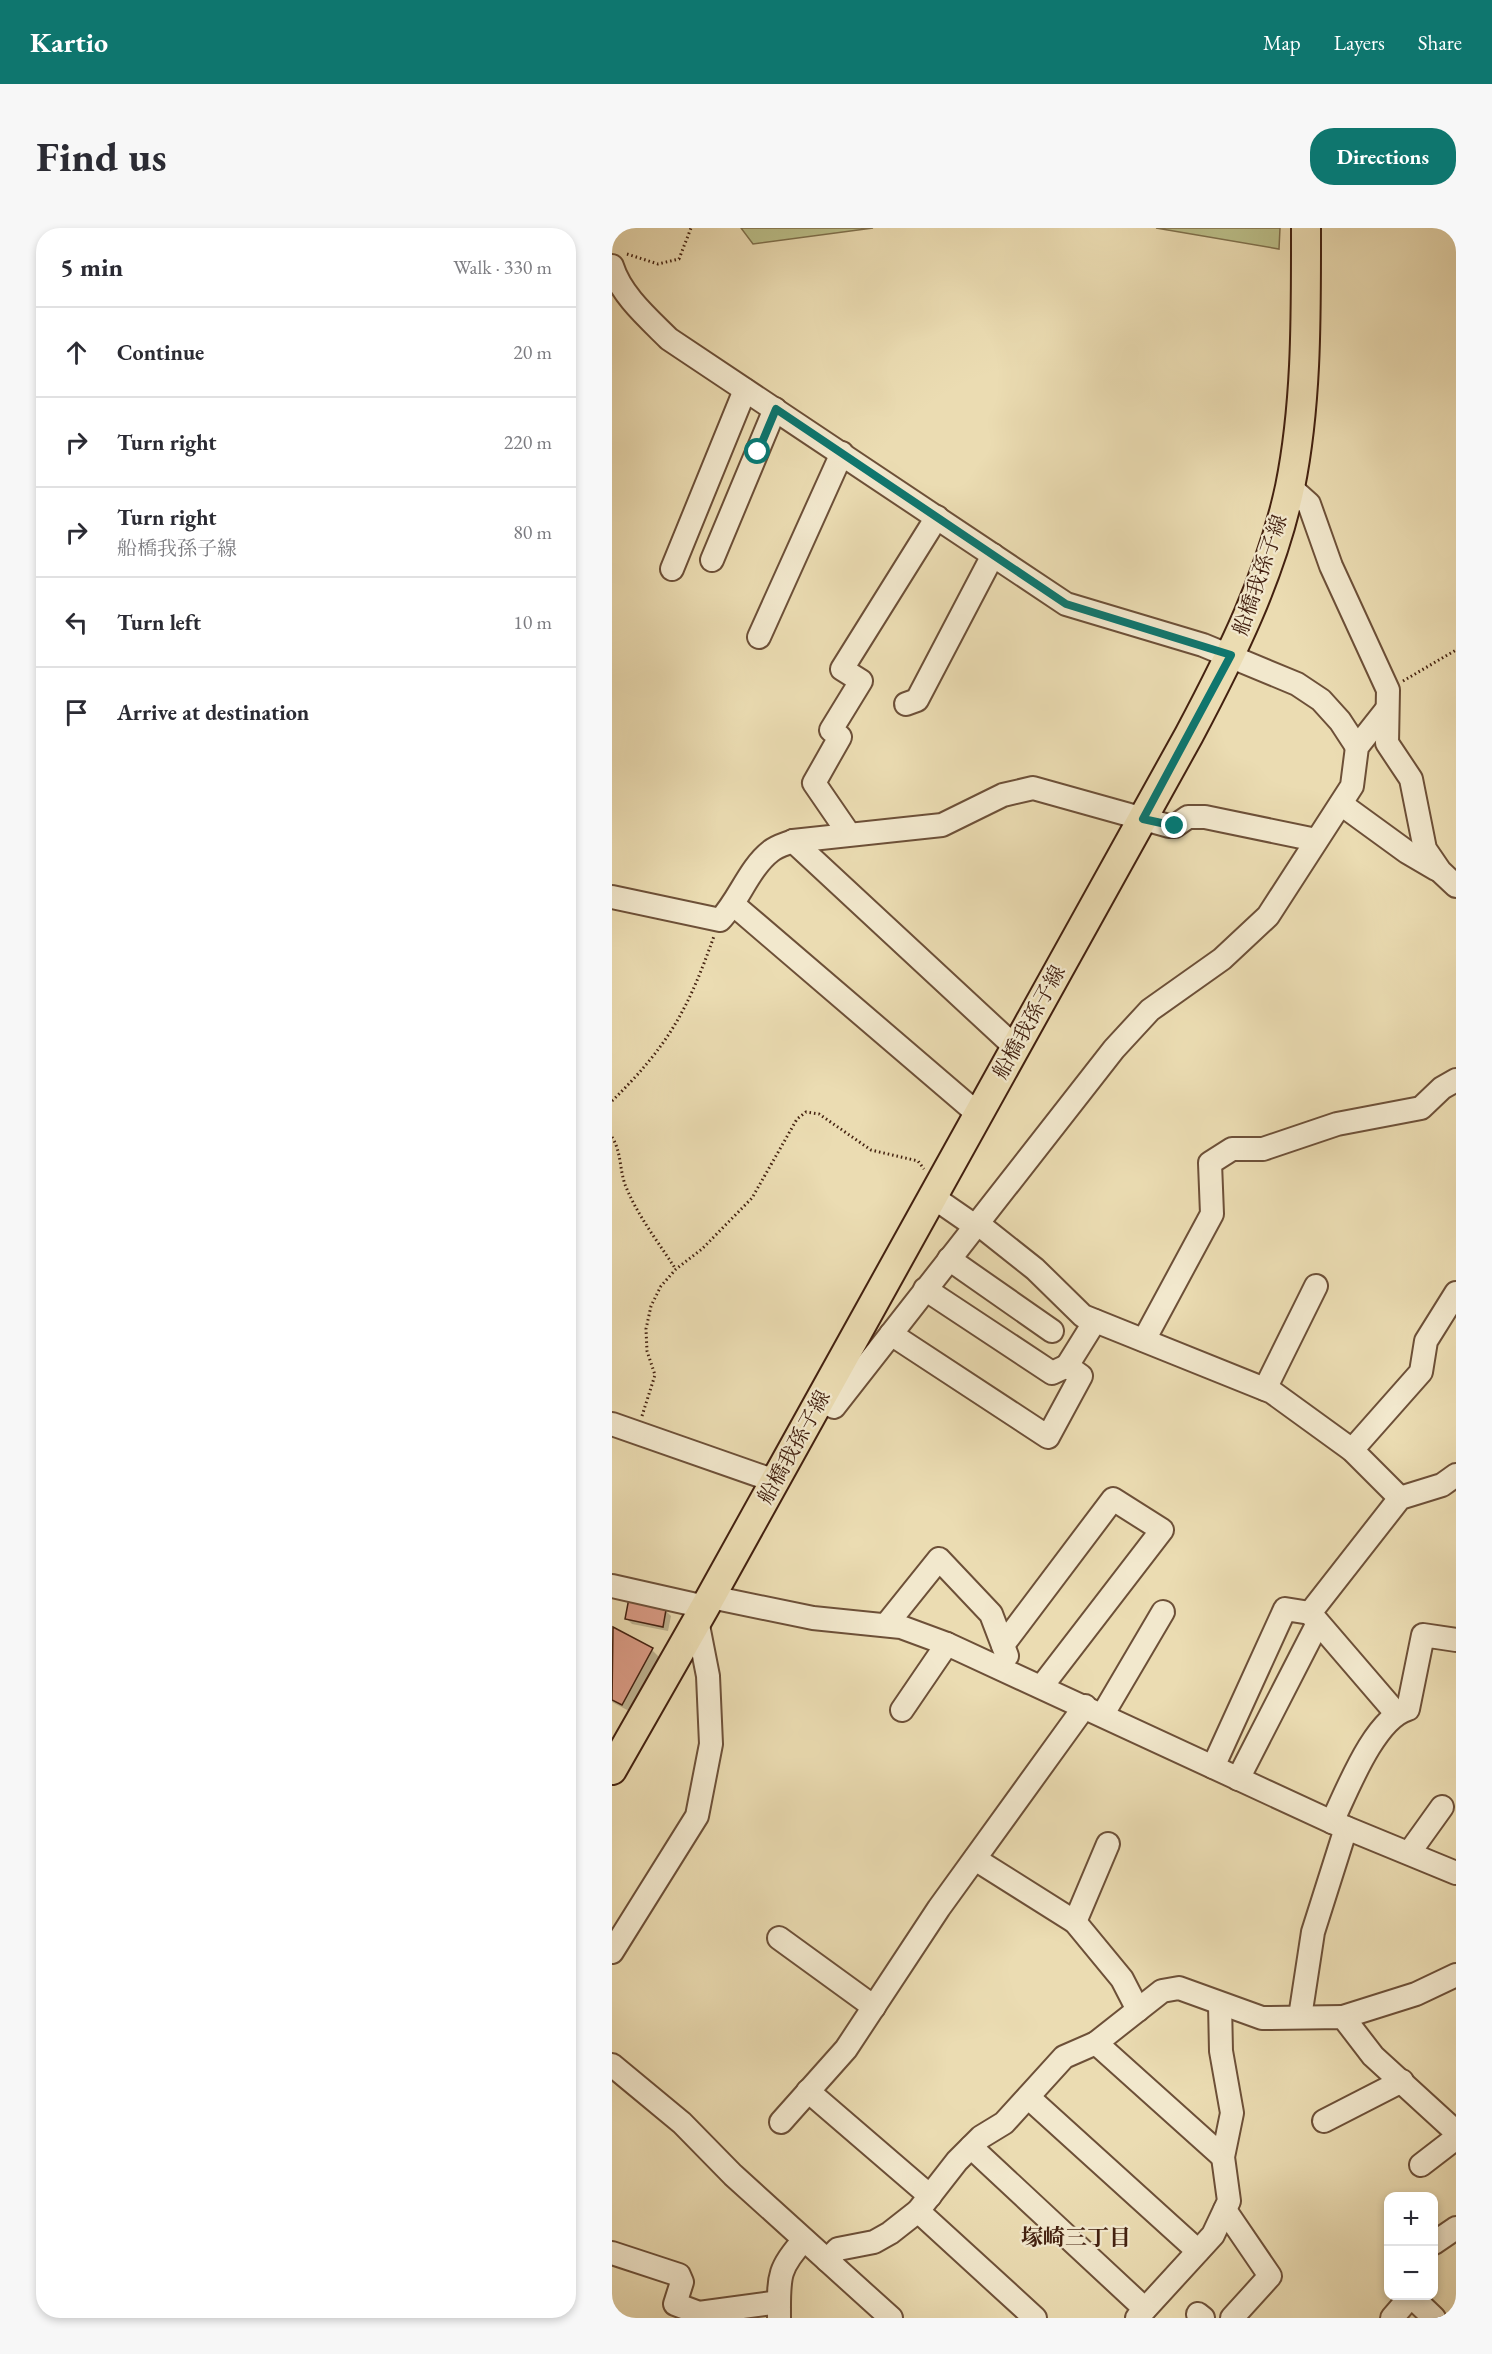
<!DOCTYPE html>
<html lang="en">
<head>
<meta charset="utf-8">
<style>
	body { margin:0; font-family:"EB Garamond","Noto Serif JP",serif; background:#f7f7f7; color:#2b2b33 }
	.controls { position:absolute; right:18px; bottom:18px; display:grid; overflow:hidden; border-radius:12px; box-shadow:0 3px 9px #0003 }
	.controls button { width:54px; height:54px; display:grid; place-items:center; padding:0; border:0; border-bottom:2px solid #e1e1e2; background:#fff; color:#2b2b33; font:30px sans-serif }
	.stop { position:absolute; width:18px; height:18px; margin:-14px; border:4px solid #0f766e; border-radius:50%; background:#fff }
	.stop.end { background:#0f766e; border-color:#fff; box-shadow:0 2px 6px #0008 }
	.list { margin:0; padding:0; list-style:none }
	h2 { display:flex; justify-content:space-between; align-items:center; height:78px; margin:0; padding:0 24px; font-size:26px }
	h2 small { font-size:20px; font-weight:400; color:#7c7c81 }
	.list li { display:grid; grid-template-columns:39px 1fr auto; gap:18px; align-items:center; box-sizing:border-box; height:90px; padding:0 24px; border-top:2px solid #e1e1e2 }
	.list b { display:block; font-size:22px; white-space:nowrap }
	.list p { margin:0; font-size:20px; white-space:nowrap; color:#7c7c81 }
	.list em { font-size:20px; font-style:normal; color:#7c7c81 }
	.icon { flex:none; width:33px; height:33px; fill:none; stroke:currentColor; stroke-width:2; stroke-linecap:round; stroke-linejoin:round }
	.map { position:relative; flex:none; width:844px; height:2090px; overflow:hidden; border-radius:24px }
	header { display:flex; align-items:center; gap:36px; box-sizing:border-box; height:84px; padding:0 30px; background:#0f766e; color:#fff }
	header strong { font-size:28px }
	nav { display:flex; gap:33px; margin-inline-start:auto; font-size:21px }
	.intro { display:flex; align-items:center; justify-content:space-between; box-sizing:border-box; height:144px; padding:0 36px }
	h1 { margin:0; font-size:42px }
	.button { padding:15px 27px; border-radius:24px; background:#0f766e; color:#fff; font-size:21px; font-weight:700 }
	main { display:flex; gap:36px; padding:0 36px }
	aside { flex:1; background:#fff; border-radius:24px; box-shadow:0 3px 9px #0003 }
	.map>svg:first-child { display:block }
	.green { fill:#bbbf89; stroke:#7f704c; stroke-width:1.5 }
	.shadow { fill:#0003 }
	.building { fill:#da9b85; stroke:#432110; stroke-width:1.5 }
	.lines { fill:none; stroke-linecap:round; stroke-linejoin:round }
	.minor-casing { stroke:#6d5038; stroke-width:26 }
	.major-casing { stroke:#432110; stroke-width:32 }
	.path { stroke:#432110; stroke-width:3; stroke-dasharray:1.5 3; stroke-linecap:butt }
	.minor { stroke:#f2e8cd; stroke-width:22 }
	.major { stroke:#ebdcb2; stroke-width:28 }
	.route { stroke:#0f766e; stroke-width:8 }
	.labels { text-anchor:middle; stroke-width:4.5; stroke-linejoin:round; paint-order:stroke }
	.street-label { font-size:21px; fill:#432110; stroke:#f2e8cd }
	.neighbourhood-label { font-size:22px; font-weight:bold; fill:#432110; stroke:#f2e8cd }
</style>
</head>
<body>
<header>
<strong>Kartio</strong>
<nav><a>Map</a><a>Layers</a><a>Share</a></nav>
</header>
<div class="intro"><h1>Find us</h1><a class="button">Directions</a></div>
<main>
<aside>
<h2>5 min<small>Walk · 330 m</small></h2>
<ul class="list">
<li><svg class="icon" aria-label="ahead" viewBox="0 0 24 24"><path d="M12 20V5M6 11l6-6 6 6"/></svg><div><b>Continue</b></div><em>20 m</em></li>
<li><svg class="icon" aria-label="right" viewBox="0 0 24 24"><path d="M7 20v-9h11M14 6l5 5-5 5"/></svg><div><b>Turn right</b></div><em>220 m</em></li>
<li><svg class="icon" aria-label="right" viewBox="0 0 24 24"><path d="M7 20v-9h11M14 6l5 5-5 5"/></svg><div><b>Turn right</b><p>船橋我孫子線</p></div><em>80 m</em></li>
<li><svg class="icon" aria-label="left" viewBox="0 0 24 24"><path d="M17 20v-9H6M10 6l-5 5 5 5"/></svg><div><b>Turn left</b></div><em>10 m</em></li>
<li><svg class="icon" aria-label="arrive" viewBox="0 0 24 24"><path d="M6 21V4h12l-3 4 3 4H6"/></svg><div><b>Arrive at destination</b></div></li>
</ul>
</aside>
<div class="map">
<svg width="844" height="2090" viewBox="0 0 844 2090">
	<rect width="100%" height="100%" fill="#ebdcb2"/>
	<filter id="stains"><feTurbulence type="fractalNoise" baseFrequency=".00333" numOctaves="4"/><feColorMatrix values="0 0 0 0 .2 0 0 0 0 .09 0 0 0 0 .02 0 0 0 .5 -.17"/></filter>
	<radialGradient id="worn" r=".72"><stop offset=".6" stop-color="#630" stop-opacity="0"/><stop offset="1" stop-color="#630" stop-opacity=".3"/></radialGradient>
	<g class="green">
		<path d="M129,0h132l-120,16z"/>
		<path d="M544,0h124l-1,21z"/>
	</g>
	<g class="shadow">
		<path d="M54,1383l5,5 -3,15 -36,-7 -6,-6z"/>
		<path d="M2,1401l38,21 8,8 -29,54 -19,-10z"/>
	</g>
	<g class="building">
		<path d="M17,1370l37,12 -3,17 -38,-8z"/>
		<path d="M1,1399l40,21 -31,57 -10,-5z"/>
	</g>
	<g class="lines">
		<defs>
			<g id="minor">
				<path d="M0,38c9,29 36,52 57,73l397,265 137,41 94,39 24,16 19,21 17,26"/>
				<path d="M678,259l19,17 22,62 57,124 -1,53 24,36 14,70 15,22 16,15"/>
				<path d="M100,332l63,-151"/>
				<path d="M60,341l73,-179"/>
				<path d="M147,409l83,-184"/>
				<path d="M294,476l11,-4 76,-145"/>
				<path d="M729,576l66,48 29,17"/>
				<path d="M237,606l-35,-51 26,-46 -9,-7 30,-49 -19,-12 95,-152"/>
				<path d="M181,613l222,206"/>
				<path d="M0,669l108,23c19,-20 29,-52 51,-69 6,-5 15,-7 22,-10l149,-16 61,-30 30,-7 136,38h6l13,-9h17l111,23"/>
				<path d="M122,677l244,209"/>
				<path d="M321,969l42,29"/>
				<path d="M365,995l58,46 48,47 189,76 80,58 48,48"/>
				<path d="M337,1031l103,72"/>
				<path d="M313,1061l127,84 15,-7"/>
				<path d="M279,1106l157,103 33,-61 -14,-10 28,-45"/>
				<path d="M532,1112l68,-126 -2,-51 22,-14h31l74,-25 84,-16 21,-20 14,-8"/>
				<path d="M653,1161l51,-103"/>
				<path d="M208,1171l14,8 280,-358 36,-39 72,-51 46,-43 84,-130 5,-39 30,-38"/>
				<path d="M0,1196l163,57"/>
				<path d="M740,1222l69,-78 5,-31 30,-48"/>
				<path d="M0,1358l93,21"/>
				<path d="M99,1369l102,21 88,9 46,17 385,178 124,51"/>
				<path d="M274,1397l53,-66 52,55 16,42"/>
				<path d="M391,1417l110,-146 49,31 -120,156"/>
				<path d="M290,1482l45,-66"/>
				<path d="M784,1485l-86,-100 90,-115 42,-13 14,-10"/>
				<path d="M491,1486l60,-102"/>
				<path d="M601,1539l72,-158 25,4"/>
				<path d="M626,1551l80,-156"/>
				<path d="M720,1594c15,-31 42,-103 76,-113l15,-74 33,5"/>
				<path d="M797,1625l33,-46"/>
				<path d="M363,1631l100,63 47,57 16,31"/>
				<path d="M463,1694l33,-78"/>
				<path d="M167,1710l95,69"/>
				<path d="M0,1724l85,-136 14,-72 -3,-68 -11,-56"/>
				<path d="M688,1789l13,-85 33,-104"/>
				<path d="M731,1789l73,-23 40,-19"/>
				<path d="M484,1815l127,114"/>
				<path d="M0,1837l70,58 51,52 158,143"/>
				<path d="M196,1863l122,105"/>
				<path d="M416,1869l170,154"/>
				<path d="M712,1893l78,-40"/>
				<path d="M169,1894l65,-73 93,-141 146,-202"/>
				<path d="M359,1919l174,162"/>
				<path d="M809,1937l35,-27"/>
				<path d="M613,1982l45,66 -38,42"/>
				<path d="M306,1983l117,107"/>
				<path d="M822,2015l22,-15"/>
				<path d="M0,2025l67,22 3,7 -7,22 24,9 80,-11"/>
				<path d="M215,2032l11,-11 36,-7 16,-9 28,-22 39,-50 24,-24 23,-14 60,-66 32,-14 66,-52 17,-3 83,30 81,-1 30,39 83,76"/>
				<path d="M799,2068l23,22"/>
				<path d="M586,2086l5,4"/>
				<path d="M167,2089c0,-39 -2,-48 25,-77"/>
				<path d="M525,2090l76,-83 16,-34 -6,-44 9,-44 -11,-62 -1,-47"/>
				<path d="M780,2090l19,-22"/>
			</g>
			<path id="major" d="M0,1542l93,-163 484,-872c42,-79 82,-159 101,-248 17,-84 16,-173 16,-259"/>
		</defs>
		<use href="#minor" class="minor-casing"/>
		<use href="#major" class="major-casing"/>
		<g class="path">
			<path d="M15,26l31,10 21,-5 12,-31"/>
			<path d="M791,453l53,-31"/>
			<path d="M0,873c56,-55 76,-91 102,-165"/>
			<path d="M0,909c10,16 7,33 14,50 12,29 32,55 49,81"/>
			<path d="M30,1188l13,-41 -8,-24 -1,-22 5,-23 10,-20 15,-17 26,-20 50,-51 45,-79 9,-7 13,2 52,36 47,11 6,8"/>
		</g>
		<use href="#minor" class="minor"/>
		<use href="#major" class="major"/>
	</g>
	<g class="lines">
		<path class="route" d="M146,224l18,-43 290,195 165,51 -88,164 32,7"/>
	</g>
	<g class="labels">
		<g class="street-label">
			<text transform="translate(648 347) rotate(-71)" y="7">船橋我孫子線</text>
			<text transform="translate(417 794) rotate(-61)" y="7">船橋我孫子線</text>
			<text transform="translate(182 1219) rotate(-61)" y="7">船橋我孫子線</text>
		</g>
		<g class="neighbourhood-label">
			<text x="464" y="2017">塚崎三丁目</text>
		</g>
	</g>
	<rect width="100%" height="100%" filter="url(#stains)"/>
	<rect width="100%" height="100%" fill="url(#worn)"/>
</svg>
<div class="controls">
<button>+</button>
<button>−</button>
</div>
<div class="stop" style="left:146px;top:224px"></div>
<div class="stop end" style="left:563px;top:598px"></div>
</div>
</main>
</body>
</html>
